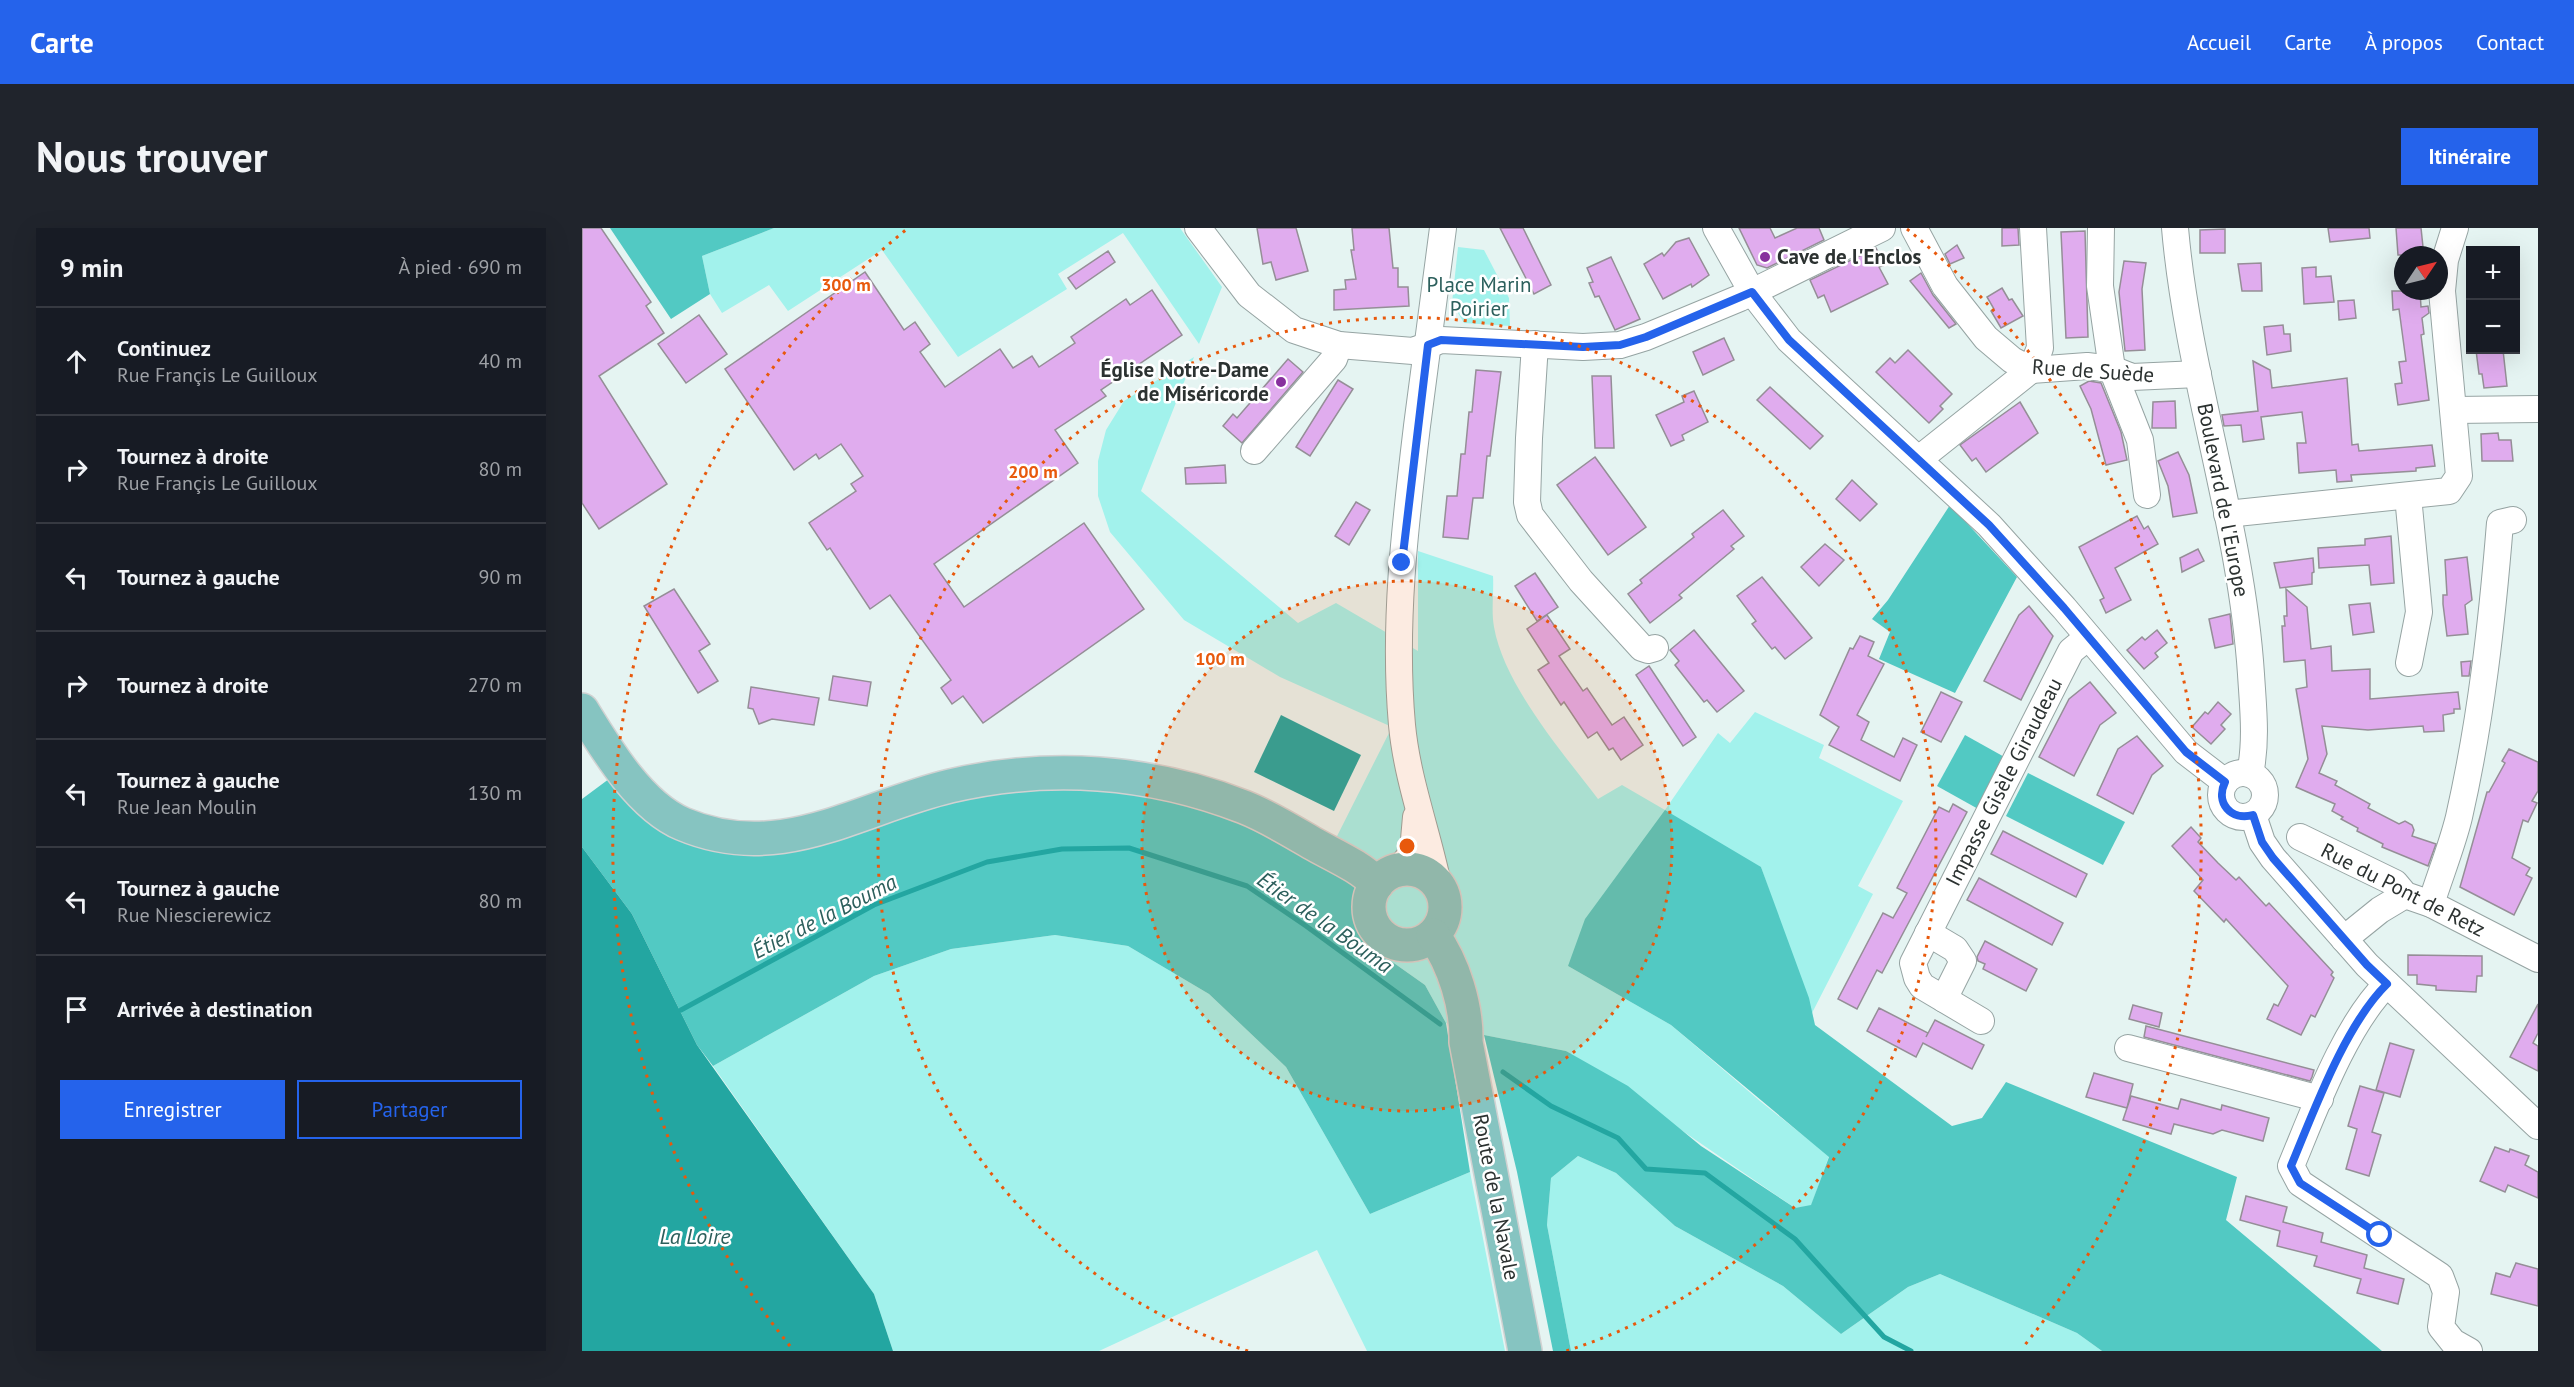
<!DOCTYPE html>
<html lang="fr">
<head>
<meta charset="utf-8">
<style>
	body { margin:0; font-family:"PT Sans",sans-serif; background:#20242c; color:#f1f3f6 }
	.controls { position:absolute; right:18px; top:18px; display:grid; overflow:hidden; border-radius:0px; box-shadow:0 6px 24px #0002 }
	.controls button { width:54px; height:54px; display:grid; place-items:center; padding:0; border:0; border-bottom:2px solid #363941; background:#171b24; color:#f1f3f6; font:30px sans-serif }
	.compass { position:absolute; left:1812px; top:18px; width:54px; height:54px; border-radius:50%; background:#171b24; box-shadow:0 6px 24px #0002; rotate:55deg }
	.stop { position:absolute; width:18px; height:18px; margin:-14px; border:4px solid #2563eb; border-radius:50%; background:#fff }
	.stop.end { background:#2563eb; border-color:#fff; box-shadow:0 2px 6px #0008 }
	.list { margin:0; padding:0; list-style:none }
	h2 { display:flex; justify-content:space-between; align-items:center; height:78px; margin:0; padding:0 24px; font-size:26px }
	h2 small { font-size:20px; font-weight:400; color:#9ea1a6 }
	.list li { display:grid; grid-template-columns:39px 1fr auto; gap:18px; align-items:center; box-sizing:border-box; height:108px; padding:0 24px; border-top:2px solid #363941 }
	.list b { display:block; font-size:22px; white-space:nowrap }
	.list p { margin:0; font-size:20px; white-space:nowrap; color:#9ea1a6 }
	.list em { font-size:20px; font-style:normal; color:#9ea1a6 }
	.actions { display:flex; gap:12px; padding:18px 24px }
	.actions a { flex:1; padding:14px 0; border:2px solid #2563eb; border-radius:0px; text-align:center; font-size:21px; color:#2563eb }
	.actions .main { background:#2563eb; color:#fff }
	.icon { flex:none; width:33px; height:33px; fill:none; stroke:currentColor; stroke-width:2; stroke-linecap:round; stroke-linejoin:round }
	.map { position:relative; flex:none; width:1956px; height:1123px; overflow:hidden; border-radius:0px }
	header { display:flex; align-items:center; gap:36px; box-sizing:border-box; height:84px; padding:0 30px; background:#2563eb; color:#fff }
	header strong { font-size:28px }
	nav { display:flex; gap:33px; margin-inline-start:auto; font-size:21px }
	.intro { display:flex; align-items:center; justify-content:space-between; box-sizing:border-box; height:144px; padding:0 36px }
	h1 { margin:0; font-size:42px }
	.button { padding:15px 27px; border-radius:0px; background:#2563eb; color:#fff; font-size:21px; font-weight:700 }
	main { display:flex; gap:36px; padding:0 36px }
	aside { flex:1; background:#171b24; border-radius:0px; box-shadow:0 6px 24px #0002 }
	.map>svg:first-child { display:block }
	.green { fill:#a2f2ec }
	.forest { fill:#52c9c3 }
	.water { fill:#23a6a1 }
	.lines { fill:none; stroke-linecap:round; stroke-linejoin:round }
	.stream { stroke:#23a6a1; stroke-width:5 }
	.building { fill:#e0acee; stroke:#958e97; stroke-width:1.5 }
	.minor-casing { stroke:#96a4a3; stroke-width:28 }
	.major-casing { stroke:#d1d2d2; stroke-width:36 }
	.minor { stroke:#fff; stroke-width:26 }
	.major { stroke:#86c4c1; stroke-width:33 }
	.route { stroke:#2563eb; stroke-width:8 }
	.ring { fill:none; stroke:#e8590c; stroke-width:3; stroke-dasharray:3 6 }
	.poi-dot { fill:#87309d; stroke:#fff; stroke-width:2 }
	.labels { text-anchor:middle; stroke-width:5; stroke-linejoin:round; paint-order:stroke }
	.poi-label { font-size:21px; font-weight:bold; fill:#2c3231; stroke:#fff; text-anchor:start }
	.park-label { font-size:21px; fill:#2d605d; stroke:#fff }
	.street-label { font-size:21px; fill:#2c3231; stroke:#fff }
	.water-label { font-size:22px; font-style:italic; fill:#2c5f5c; stroke:#fff }
	.centre { fill:#e8590c; stroke:#fff; stroke-width:3 }
	.ring-label { font-size:18px; text-anchor:middle; font-weight:bold; fill:#e8590c; stroke:#fff; stroke-width:5; stroke-linejoin:round; paint-order:stroke }
</style>
</head>
<body>
<header>
<strong>Carte</strong>
<nav><a>Accueil</a><a>Carte</a><a>À propos</a><a>Contact</a></nav>
</header>
<div class="intro"><h1>Nous trouver</h1><a class="button">Itinéraire</a></div>
<main>
<aside>
<h2>9 min<small>À pied · 690 m</small></h2>
<ul class="list">
<li><svg class="icon" aria-label="ahead" viewBox="0 0 24 24"><path d="M12 20V5M6 11l6-6 6 6"/></svg><div><b>Continuez</b><p>Rue Françis Le Guilloux</p></div><em>40 m</em></li>
<li><svg class="icon" aria-label="right" viewBox="0 0 24 24"><path d="M7 20v-9h11M14 6l5 5-5 5"/></svg><div><b>Tournez à droite</b><p>Rue Françis Le Guilloux</p></div><em>80 m</em></li>
<li><svg class="icon" aria-label="left" viewBox="0 0 24 24"><path d="M17 20v-9H6M10 6l-5 5 5 5"/></svg><div><b>Tournez à gauche</b></div><em>90 m</em></li>
<li><svg class="icon" aria-label="right" viewBox="0 0 24 24"><path d="M7 20v-9h11M14 6l5 5-5 5"/></svg><div><b>Tournez à droite</b></div><em>270 m</em></li>
<li><svg class="icon" aria-label="left" viewBox="0 0 24 24"><path d="M17 20v-9H6M10 6l-5 5 5 5"/></svg><div><b>Tournez à gauche</b><p>Rue Jean Moulin</p></div><em>130 m</em></li>
<li><svg class="icon" aria-label="left" viewBox="0 0 24 24"><path d="M17 20v-9H6M10 6l-5 5 5 5"/></svg><div><b>Tournez à gauche</b><p>Rue Niescierewicz</p></div><em>80 m</em></li>
<li><svg class="icon" aria-label="arrive" viewBox="0 0 24 24"><path d="M6 21V4h12l-3 4 3 4H6"/></svg><div><b>Arrivée à destination</b></div></li>
</ul>
<div class="actions"><a class="main">Enregistrer</a><a>Partager</a></div>
</aside>
<div class="map">
<svg width="1956" height="1123" viewBox="0 0 1956 1123">
	<rect width="100%" height="100%" fill="#e5f4f2"/>
	<g class="green">
		<path d="M192,0h406l42,59 -23,57 -76,-111 -65,41 9,15 -109,68 -76,-107 -94,61 -19,-26 -47,28 -12,-19 -8,-38z"/>
		<path d="M876,19l26,3 25,48 1,28 -46,-3 -12,-20z"/>
		<path d="M612,129l-53,134 157,132 38,-20 82,48v-100l75,25c1,16 -2,35 1,51 10,58 69,126 104,172l24,-14 43,25 53,-77 12,10 25,-31 69,33 -5,13 84,43 -45,85 15,8 -61,119 -51,-146 -193,99 103,59 89,76 69,55 -18,50 -16,2 -229,-157 -82,-16 -38,-12 -21,-38 -34,-24 -34,-33v-48l-32,-20 67,-133 -112,-50 -96,-57 -74,-88 -12,-36v-35l8,-31 18,-29z"/>
		<path d="M473,707l73,11 81,48 77,73 84,147 100,-42 35,179h-138l-50,-101 -218,101h-206l-19,-57 -161,-228 161,-90 77,-27z"/>
		<path d="M996,928l38,17 59,53 108,60 58,48 67,-47 32,-13 137,59 25,18h-531l-24,-126 4,-47z"/>
	</g>
	<g class="forest">
		<path d="M28,0h164l-72,28 8,38 -39,25z"/>
		<path d="M1368,277l67,72 -62,116 -76,-34 11,-27 -18,-13 16,-19z"/>
		<path d="M1383,507l43,24 -28,51 -43,-24z"/>
		<path d="M35,545l84,63 251,-43 148,-12 136,30 121,69v48l34,33 34,24 21,38 24,149 -100,42 -84,-147 -77,-73 -81,-48 -73,-11 -104,14 -77,27 -161,90 -16,-21 -65,-131 -50,-67v-48z"/>
		<path d="M1446,545l97,49 -22,43 -97,-49z"/>
		<path d="M1083,582l96,57 48,131 6,27 137,101 30,-8 24,-36 231,95 -11,43 156,131h-280l-25,-18 -137,-59 -32,13 -67,47 -58,-48 -108,-60 -59,-53 -38,-17 -27,22 -4,47 24,126h-18l-36,-179 -33,-137 82,16 62,35 73,60 94,62 16,-3 18,-48 -158,-132 -103,-59 17,-47z"/>
	</g>
	<g class="water">
		<path d="M699,487l80,40 -27,56 -80,-39z"/>
		<path d="M0,619l50,67 65,131 177,249 19,57h-311z"/>
	</g>
	<g class="lines">
		<g class="stream">
			<path d="M99,782l193,-105 113,-43 75,-13 67,-1 118,38 59,40 134,98"/>
			<path d="M921,844l48,34 67,32 28,31 59,4 90,66 89,98 27,14"/>
		</g>
	</g>
	<g class="building">
		<path d="M0,0h19l50,74 -5,4 18,27 -65,43 68,108 -68,45 -17,-26z"/>
		<path d="M675,0h39l12,43 -32,9 -5,-18 -8,2z"/>
		<path d="M770,0h37l4,40h5v19h10l1,19 -75,4v-20l12,-1 -1,-9 11,-1 -5,-29h3z"/>
		<path d="M918,0h23l28,57 -17,9z"/>
		<path d="M1157,0h31l5,10 22,-10h22l5,12 -57,28 -10,-3z"/>
		<path d="M1420,0h16l1,17 -17,1z"/>
		<path d="M1746,0h41l1,10 -40,4z"/>
		<path d="M1814,0h25l2,19h-3v8h-22z"/>
		<path d="M1643,1v24h-25v-23z"/>
		<path d="M1503,3l3,106 -22,1 -5,-106z"/>
		<path d="M1107,10l20,37 -17,12 -1,-3 -28,15 -19,-35 18,-11 2,3 12,-14z"/>
		<path d="M1375,17l7,13 -14,6 -5,-10z"/>
		<path d="M1294,20l9,17 -6,2 9,17 -57,28 -7,-17 -6,3 -8,-18z"/>
		<path d="M526,23l7,11 -39,27 -8,-11z"/>
		<path d="M1029,29l29,62 -25,11 -16,-34 -4,1 -6,-14 4,-1 -6,-14z"/>
		<path d="M1542,33l22,2 -4,26 3,61 -20,1 -6,-59z"/>
		<path d="M1679,35l1,28h-20l-4,-27z"/>
		<path d="M1734,39v10l15,-1 3,26 -30,2 -2,-36z"/>
		<path d="M283,44l39,58 11,-8 15,22 -10,8 25,35 55,-38 13,19 19,-12 7,11 36,-24 -4,-6 55,-38 4,6 22,-15 30,45 -81,55 5,6 -51,34 23,33 -144,101 30,43 120,-84 60,86 -161,114 -20,-27 -11,8 -11,-16 10,-8 -61,-85 -20,14 -40,-61 -3,2 -18,-27 47,-32 -5,-7 12,-8 -22,-32 -22,15 -3,-5 -22,16 -69,-101z"/>
		<path d="M1339,45l12,22 23,29 -7,4 -39,-47z"/>
		<path d="M1420,60l7,12 3,-1 11,17 -22,12 -10,-17 3,-2 -7,-12z"/>
		<path d="M1810,63h28l1,16 7,-1 1,7 -7,5 2,16 -3,1 8,65 -31,5 -3,-21 7,-1 -3,-21 7,-1 -7,-52 -6,1z"/>
		<path d="M1772,72l2,18 -17,2 -1,-19z"/>
		<path d="M117,87l28,39 -41,29 -28,-39z"/>
		<path d="M1701,97l1,9h6l1,17 -24,4 -3,-28z"/>
		<path d="M1142,110l10,22 -31,15 -10,-23z"/>
		<path d="M1326,122l44,44 -12,12 3,3 -14,14 -53,-51 14,-14 5,5z"/>
		<path d="M1894,122h27l4,36 -23,2 -2,-14h-3z"/>
		<path d="M706,131l15,13 -61,71 -19,-17 10,-12 4,4z"/>
		<path d="M1671,133l17,9 2,18 75,-10 5,67 6,-1 1,7 73,-6 3,21 -19,2v3l-65,4 1,6 -15,1 -1,-12 -37,3 -2,-30h9l-4,-31 -41,5 3,22 -21,3 -2,-17 -17,1 -2,-11 36,-4z"/>
		<path d="M894,142l25,2 -11,84h-3l-4,42h-10l-5,41 -25,-2 4,-41h10l4,-42h4l4,-42h3z"/>
		<path d="M1010,148h19l3,72h-19z"/>
		<path d="M756,152l15,9 -43,67 -14,-9z"/>
		<path d="M1507,153l12,2 20,49 6,28 -21,5 -15,-56 -11,-23z"/>
		<path d="M1188,159l53,49 -13,13 -53,-49z"/>
		<path d="M1112,163l14,31 -26,13 2,5 -13,6 -15,-31 28,-13 -2,-6z"/>
		<path d="M1593,173l1,27h-24l1,-26z"/>
		<path d="M1438,174l18,31 -52,39 -10,-14 -4,3 -12,-16z"/>
		<path d="M1916,205l1,7h12l2,21h-31l-1,-27z"/>
		<path d="M1596,224l11,23 8,38 -24,4 -5,-31 -10,-25z"/>
		<path d="M1013,229l51,70 -38,28 -51,-70z"/>
		<path d="M643,237l1,18 -40,1 -1,-16z"/>
		<path d="M1270,252l25,24 -17,17 -24,-22z"/>
		<path d="M774,274l14,8 -21,35 -14,-9z"/>
		<path d="M1141,282l21,26 -13,10 3,3 -55,46 3,3 -32,25 -22,-29 14,-11 -2,-3 54,-43 -2,-3z"/>
		<path d="M1555,288l7,13 4,-3 10,18 -43,24 16,32 -25,13 -6,-13 4,-2 -25,-51z"/>
		<path d="M1809,308l3,47 -23,2 -2,-20 -50,3 -1,-20 47,-3v-6z"/>
		<path d="M1243,316l19,16 -25,26 -18,-19z"/>
		<path d="M1616,321l6,12 -22,11 -2,-14z"/>
		<path d="M1885,329l5,43 -7,5 3,29 -21,2 -4,-32v-9h4l-2,-35z"/>
		<path d="M1731,330l1,14 -2,1v11l-32,4 -6,-25z"/>
		<path d="M953,345l23,34 -21,14 -22,-35z"/>
		<path d="M1180,349l50,61 -27,21 -10,-12 -3,2 -20,-25 4,-3 -19,-25z"/>
		<path d="M92,361l36,55 -11,7 19,30 -20,12 -54,-87z"/>
		<path d="M1704,361l21,18 4,42 20,-3 1,25 38,-2v30l88,-7 2,17h-6v4l-11,2 1,16 -20,1 -1,-6 -55,4 -46,-4 5,28 -8,19 18,8 -2,4 35,19 -2,4 31,16 6,-3 7,4 2,5 -2,6 24,8 -8,22 -46,-19 1,-3 -26,-13 1,-3 -17,-9 2,-2 -11,-6 3,-7 -39,-17 12,-28 -12,-70 11,-2 -2,-27 -21,2 -2,-36h3l-1,-10h3z"/>
		<path d="M1788,375l4,29 -21,3 -4,-30z"/>
		<path d="M1447,378l24,30 -32,64 -37,-19 35,-66z"/>
		<path d="M1648,386l3,30 -18,4 -6,-29z"/>
		<path d="M965,387l23,34 -11,7 24,35 4,-3 25,37 12,-8 19,28 -22,15 -8,-12 -4,2 -12,-18 -9,6 -24,-36 -3,3 -23,-35 11,-7 -22,-34z"/>
		<path d="M1112,402l50,61 -27,21 -10,-12 -3,2 -29,-37 4,-4 -9,-11z"/>
		<path d="M1575,402l10,13 -12,10 3,4 -14,12 -17,-19 15,-13 3,3z"/>
		<path d="M1278,408l14,6 -6,14 16,8 -27,51 12,7 -8,18 33,17 9,-19 14,7 -17,36 -71,-36 10,-18 -19,-12 30,-67 3,1z"/>
		<path d="M1889,433l-2,15h-7l-1,-14z"/>
		<path d="M1067,438l47,71 -13,9 -47,-71z"/>
		<path d="M251,448l38,6 -4,24 -38,-6z"/>
		<path d="M1508,454l26,31 -16,12 -26,51 -35,-19 30,-58z"/>
		<path d="M169,459l68,11 -5,27 -42,-6 -13,5 -6,-15 -5,-1z"/>
		<path d="M1359,464l21,10 -21,40 -20,-10z"/>
		<path d="M1636,474l13,12 -10,11 4,4 -14,15 -19,-17 13,-15 3,2z"/>
		<path d="M1555,508l26,30 -11,9 -19,39 -36,-19 21,-46z"/>
		<path d="M1927,521l29,13v29l-6,10 5,2 -9,19 -5,-2 -11,38 18,10 -4,7 6,3 -18,37 -54,-28 27,-95h2l16,-29 -3,-2z"/>
		<path d="M1371,576l14,8 -85,161 -5,-3 -20,39 -19,-10 45,-86 10,5 14,-25 -10,-5 42,-81 10,5z"/>
		<path d="M1609,599l10,11 -3,4 20,21 18,17 3,-3 27,29 3,-3 64,69 -2,3 3,3 -19,39 -4,-2 -10,20 -34,-16 7,-15 4,2 10,-20 -62,-67 -2,3 -30,-31 9,-11 -31,-34z"/>
		<path d="M1421,603l84,43 -11,23 -85,-43z"/>
		<path d="M1397,650l84,45 -11,22 -85,-45z"/>
		<path d="M1403,713l52,28 -11,22 -43,-22 2,-5 -7,-3 -1,-4z"/>
		<path d="M1826,727l74,1v20h-5l-1,16 -40,-2v-4l-19,-2v-9h-9z"/>
		<path d="M1956,776v29l-5,10 5,3v25l-28,-14z"/>
		<path d="M1551,777l29,8 -3,14 -30,-8z"/>
		<path d="M1297,780l49,25 -2,4 9,-17 49,25 -12,24 -49,-26 -7,14 -49,-26z"/>
		<path d="M1564,798l168,44 -2,7 -2,4 -166,-44z"/>
		<path d="M1808,815l24,7 -14,47 -24,-7z"/>
		<path d="M1512,845l39,11 -6,24 -41,-11z"/>
		<path d="M1778,858l24,7 -12,39 9,3 -12,41 -23,-7 11,-40 -9,-3z"/>
		<path d="M1549,868l47,13 3,-10 40,11 1,-5 47,13 -6,23 -41,-11 -9,4 -39,-10 -3,10 -48,-14z"/>
		<path d="M1913,919l14,5 1,-3 19,7 -4,9 13,7v26l-30,-13 -3,7 -25,-11z"/>
		<path d="M1664,968l41,11 -4,15 40,11 -2,9 46,13 -3,13 40,11 -6,25 -41,-11 4,-14 -47,-13 3,-10 -40,-10 3,-15 -40,-11z"/>
		<path d="M1934,1035l22,6v37l-47,-12 5,-21 14,4z"/>
	</g>
	<g class="lines">
		<defs>
			<g id="minor">
				<path d="M616,0l51,67 45,35 45,15 74,6 28,-11 142,7 37,-2 26,-8 94,-39 142,-70"/>
				<path d="M1134,0l36,64 37,48 200,185 75,83 122,144 39,30"/>
				<path d="M1332,0l31,58 41,52 26,22 19,10 56,-4 25,3 20,8 66,-3"/>
				<path d="M1519,0l-1,58 12,83 28,71 7,55"/>
				<path d="M1593,0c13,150 66,295 76,446 2,33 6,66 -1,100"/>
				<path d="M953,116l-6,94 -2,64 3,13 51,66 61,67 6,2 7,-2"/>
				<path d="M1872,182l84,-1"/>
				<path d="M672,223l80,-92 5,-14"/>
				<path d="M1337,231l112,-89 9,-22 -7,-120"/>
				<path d="M1826,268l11,116 -10,51"/>
				<path d="M1645,286l222,-23 10,-15 -17,-185 3,-31 10,-32"/>
				<circle cx="1661" cy="567" r="22"/>
				<path d="M1671,587l9,27 11,16 94,107 171,161"/>
				<path d="M1718,609l95,46 10,12 26,9 107,55"/>
				<path d="M818,641l13,-18 3,-34"/>
				<path d="M856,656c-11,-53 -31,-105 -36,-159 -9,-100 3,-199 15,-299 9,-66 17,-132 26,-198"/>
				<path d="M1849,676c9,-29 21,-58 28,-87 22,-97 33,-195 41,-294l13,-3"/>
				<path d="M1346,705l27,16 8,12 -19,38"/>
				<path d="M1762,711l36,-29 25,-15"/>
				<path d="M1805,756c-42,41 -73,127 -96,182l9,17 140,93 6,16 -5,35 12,15 16,9"/>
				<path d="M1399,793l-59,-35 -5,-8 -4,-15 158,-312 17,-14"/>
				<path d="M1546,820l192,51"/>
			</g>
			<g id="major">
				<path d="M0,482c24,39 58,96 101,114 97,41 175,-16 267,-38 98,-23 200,-16 294,21 23,9 46,23 68,36 21,12 48,23 65,41"/>
				<circle cx="825" cy="679" r="38"/>
				<path d="M851,707c21,29 34,72 33,107l59,309"/>
			</g>
		</defs>
		<use href="#minor" class="minor-casing"/>
		<use href="#major" class="major-casing"/>
		<use href="#minor" class="minor"/>
		<use href="#major" class="major"/>
	</g>
	<g class="lines">
		<path class="route" d="M820,335l26,-218 13,-5 142,7 37,-2 26,-8 106,-45 37,48 200,185 75,83 122,144 39,30c-10,21 6,39 28,33l9,27 11,16 94,107 20,19c-42,41 -73,127 -96,182l9,17 80,52"/>
	</g>
	<circle cx="825" cy="618" r="265" fill="#e8590c" fill-opacity=".12"/>
	<g class="ring">
		<circle cx="825" cy="618" r="265"/>
		<path d="M666 1123A529 529 0 1 1 984 1123"/>
		<path d="M208 1118A794 794 0 0 1 325 1M1325 1A794 794 0 0 1 1442 1118"/>
	</g>
	<g class="poi-dot">
		<circle cx="1183" cy="29" r="6"/>
		<circle cx="699" cy="154" r="6"/>
	</g>
	<g class="labels">
		<g class="poi-label">
			<text x="1195" y="36">Cave de l'Enclos</text>
			<text x="687" y="149" text-anchor="end">Église Notre-Dame<tspan x="687" dy="24">de Miséricorde</tspan></text>
		</g>
		<g class="park-label">
			<text x="897" y="64">Place Marin<tspan x="897" dy="24">Poirier</tspan></text>
		</g>
		<g class="street-label">
			<text transform="translate(1511 143) rotate(4)" y="7">Rue de Suède</text>
			<text transform="translate(1641 272) rotate(79)" y="7">Boulevard de l'Europe</text>
			<text transform="translate(1422 554) rotate(-63)" y="7">Impasse Gisèle Giraudeau</text>
			<text transform="translate(1821 662) rotate(27)" y="7">Rue du Pont de Retz</text>
			<text transform="translate(914 969) rotate(79)" y="7">Route de la Navale</text>
		</g>
		<g class="water-label">
			<text transform="translate(242 688) rotate(-27)" y="8">Étier de la Bouma</text>
			<text transform="translate(743 694) rotate(35)" y="8">Étier de la Bouma</text>
			<text x="113" y="1016">La Loire</text>
		</g>
	</g>
	<circle cx="825" cy="618" r="9" class="centre"/>
	<g class="ring-label">
		<text x="264" y="63">300 m</text>
		<text x="451" y="250">200 m</text>
		<text x="638" y="437">100 m</text>
	</g>
</svg>
<div class="controls">
<button>+</button>
<button>−</button>
</div>
<svg class="compass" viewBox="-18 -18 36 36"><path d="M0-13l5 13h-10z" fill="#e53935"/><path d="M0 13l5-13h-10z" fill="#9ea1a6"/></svg>
<div class="stop" style="left:1798px;top:1007px"></div>
<div class="stop end" style="left:820px;top:335px"></div>
</div>
</main>
</body>
</html>
